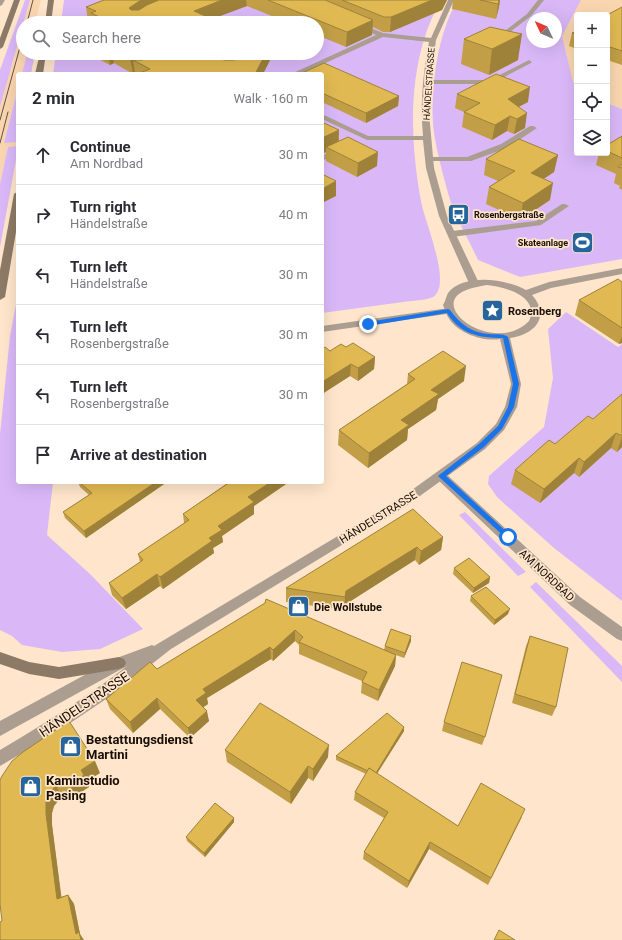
<!DOCTYPE html>
<html lang="en">
<head>
<meta charset="utf-8">
<style>
	body { margin:0; font-family:Roboto,sans-serif; background:#f7f7f7; color:#2b2b33 }
	.controls { position:absolute; right:12px; top:12px; display:grid; overflow:hidden; border-radius:4px; box-shadow:0 4px 16px #0002 }
	.controls button { width:36px; height:36px; display:grid; place-items:center; padding:0; border:0; border-bottom:1px solid #e1e1e2; background:#fff; color:#2b2b33; font:20px sans-serif }
	.compass { position:absolute; left:526px; top:12px; width:36px; height:36px; border-radius:50%; background:#fff; box-shadow:0 4px 16px #0002; rotate:314deg }
	.stop { position:absolute; width:12px; height:12px; margin:-9px; border:3px solid #1a73e8; border-radius:50%; background:#fff }
	.stop.end { background:#1a73e8; border-color:#fff; box-shadow:0 1px 4px #0008 }
	.list { margin:0; padding:0; list-style:none }
	h2 { display:flex; justify-content:space-between; align-items:center; height:52px; margin:0; padding:0 16px; font-size:17px }
	h2 small { font-size:13px; font-weight:400; color:#7c7c81 }
	.list li { display:grid; grid-template-columns:26px 1fr auto; gap:12px; align-items:center; box-sizing:border-box; height:60px; padding:0 16px; border-top:1px solid #e1e1e2 }
	.list b { display:block; font-size:15px; white-space:nowrap }
	.list p { margin:0; font-size:13px; white-space:nowrap; color:#7c7c81 }
	.list em { font-size:13px; font-style:normal; color:#7c7c81 }
	.icon { flex:none; width:22px; height:22px; fill:none; stroke:currentColor; stroke-width:2; stroke-linecap:round; stroke-linejoin:round }
	.map { position:relative; flex:none; width:622px; height:940px; overflow:hidden }
	.search { position:absolute; background:#fff; box-shadow:0 4px 16px #0002; left:16px; top:16px; width:308px; height:44px; display:flex; align-items:center; gap:10px; box-sizing:border-box; padding:0 14px; border-radius:22px; color:#7c7c81; font-size:15px }
	.panel { position:absolute; background:#fff; box-shadow:0 4px 16px #0002; left:16px; top:72px; width:308px; height:412px; border-radius:4px }
	.map>svg:first-child { display:block }
	.built { fill:#fad6b0 }
	.green { fill:#dab8f8; fill-rule:evenodd }
	.lines { fill:none; stroke-linecap:round; stroke-linejoin:round }
	.service { fill:#ab9e91; fill-rule:evenodd }
	.minor { fill:#ab9e91; fill-rule:evenodd }
	.tertiary { fill:#ab9e91; fill-rule:evenodd }
	.secondary { fill:#8d7a66; fill-rule:evenodd }
	.tram { stroke:#625344; stroke-width:1 }
	.wall { fill:#c29f47 }
	.shaded-wall { fill:#9e823a }
	.building { fill:#e1b953; stroke:#9e823a }
	.route { fill:#1a73e8 }
	.labels { text-anchor:middle; stroke-width:3.5; stroke-linejoin:round; paint-order:stroke }
	.far-street-label { font-size:9px; fill:#180e04; stroke:#fee5cb }
	.far-poi-label { font-size:9px; font-weight:bold; fill:#180e04; stroke:#fee5cb; text-anchor:start }
	.poi-label { font-size:11px; font-weight:bold; fill:#180e04; stroke:#fee5cb; text-anchor:start }
	.street-label { font-size:11px; fill:#180e04; stroke:#fee5cb }
	.near-street-label { font-size:13px; fill:#180e04; stroke:#fee5cb }
	.near-poi-label { font-size:13px; font-weight:bold; fill:#180e04; stroke:#fee5cb; text-anchor:start }
</style>
</head>
<body>
<div class="map">
<svg width="622" height="940" viewBox="0 0 622 940">
	<rect width="100%" height="100%" fill="#fee5cb"/>
	<g class="built">
		<path d="M30,0h11l-6,23h-11z"/>
		<path d="M581,0h41v109l-15,-6v-88h-30v76h-2l-13,-55z"/>
		<path d="M23,25v28h4l-5,21h-4v14l-14,54h14v4l-10,1 -8,37v-77z"/>
	</g>
	<g class="green">
		<path d="M25,0h5l-30,107v-37z"/>
		<path d="M64,0h377c-34,59 -32,136 -20,201 3,19 32,84 12,96 -6,3 -22,4 -30,5 -27,4 -54,7 -81,11v-239h-269l3,-21h261v-30h-256z"/>
		<path d="M458,0h123l-19,36 13,54 2,1v62h30v-50l15,6v150l-102,18 -42,-17c-9,-20 -25,-47 -30,-67 -5,-19 -11,-40 -14,-60 -5,-37 3,-101 24,-133zM532,18h24v24h-24z"/>
		<path d="M27,53h8l-4,21h-9z"/>
		<path d="M18,88v54l-14,1z"/>
		<path d="M18,146l-2,14 -16,87v-63l8,-37z"/>
		<path d="M18,294v188h35l-6,53 43,39 53,55 -43,20 -38,3 -40,-7 -10,-9 -12,-6v-196l10,-98z"/>
		<path d="M566,312l52,35 4,-3v257l-68,-53 -57,-51 -9,-13 1,-8 55,-49 9,-49 -5,-49z"/>
		<path d="M465,512l61,60 -8,4 -59,-61z"/>
		<path d="M536,582l86,84v16l-92,-95z"/>
	</g>
	<g class="lines">
		<g class="service">
			<path d="M538,0h6l-13,16 -29,22h-4v-2l29,-22z"/>
			<path d="M529,60l3,2 -1,1 -40,21h-63l-3,-2 3,-2h62z"/>
			<path d="M530,126h3l4,2 -30,20 -36,13h-42l-4,-2 4,-2h38l34,-13z"/>
			<path d="M562,204h3l4,2 -28,19 -89,12 -4,-3 4,-3 84,-10z"/>
		</g>
		<g class="minor">
			<path d="M0,0h5l-3,5 -2,1z"/>
			<path d="M448,0h6l-18,40 -2,15 -5,58 5,55 13,48 32,67 -5,3 -5,-3 -30,-67 -13,-48 -3,-28h-56l-45,-21v-5l46,22h55c-3,-31 0,-64 6,-94l-46,-5 -82,37h-10l85,-39 -19,-9v-2h4l22,9 48,5z"/>
			<path d="M337,148h6l1,2 -22,11v-5z"/>
			<path d="M449,308l4,1 1,2 -1,2 -131,19v-6z"/>
			<path d="M441,471l4,2 135,124 42,30v14l-5,-2 -47,-34 -133,-126 -2,-3 2,-3z"/>
		</g>
		<path class="tertiary" d="M622,268v6l-71,14 -19,7c19,21 3,40 -22,43l11,46 -4,23 -13,23 -19,19 -79,57 -235,143 -56,44 -64,43 -51,30v-16c44,-26 87,-53 127,-84l-127,70v-15l114,-62 38,-14 2,1 244,-146 79,-57 19,-19 9,-17 6,-23 -11,-45c-17,3 -43,-6 -52,-22 -2,-3 -3,-8 -5,-12 2,-3 3,-8 5,-12 16,-20 58,-14 78,-3l23,-8zM487,285c18,2 53,11 42,36 -35,36 -107,-17 -60,-32 6,-2 12,-3 18,-4z"/>
		<g class="secondary">
			<path d="M14,0h6l-17,47 -3,2v-11z"/>
			<path d="M48,0h6l-3,23h-6z"/>
			<path d="M40,53h6l-3,21h-8z"/>
			<path d="M18,191v29l-13,77 -5,3v-30l14,-76z"/>
			<path d="M0,652l29,10 30,5 60,-10 5,2 2,4 -2,4 -5,2 -60,10 -30,-5 -29,-10z"/>
		</g>
		<g class="tram">
			<path d="M27,23l6,-23"/>
			<path d="M0,120l23,-84"/>
			<path d="M0,143l8,-31"/>
		</g>
	</g>
	<g class="wall">
		<path d="M103,0h344l-5,10 -52,22h-7l-10,-5 -1,8 -26,12 -29,-12v-12h-28l-42,-17 -35,13 9,4h-129l-4,-2 -2,-14z"/>
		<path d="M453,0h47l-1,7 -3,12 -44,-10z"/>
		<path d="M622,7v58l-15,-5v-45z"/>
		<path d="M490,27l28,33 -29,15 -28,-11 3,-25z"/>
		<path d="M577,31v18l-8,-3 3,-13z"/>
		<path d="M87,53h183v7l-7,14h-128v-1l-2,1 -19,-11 -4,2z"/>
		<path d="M322,74l77,22 -1,10 -32,17 -44,-21z"/>
		<path d="M457,94l71,8 -10,5 7,21 -11,6 -7,-3 -15,9 -30,-13 2,-15 -9,-4z"/>
		<path d="M322,122l17,8v11l38,25 -20,11 -31,-16v-9l-4,2z"/>
		<path d="M622,136v54l-3,-2 1,-2 -6,-3 2,-9 -20,-9 3,-12h8v-8z"/>
		<path d="M558,155l-4,17 -11,7 7,21 -30,20 -34,-16 3,-17 9,-6 -14,-6 2,-16z"/>
		<path d="M622,282v61l-3,1 -44,-29 4,-15z"/>
		<path d="M346,347l29,10 -1,12 -16,12 -8,-5 -28,18v-45l8,2z"/>
		<path d="M408,374l56,7 -26,18 -2,11 -28,19 -1,11 -39,28 -30,-23 1,-15 68,-46z"/>
		<path d="M622,394v53l-5,5 -6,-4 -32,29 -5,-4 -34,30 -29,-19 4,-14 78,-51z"/>
		<path d="M78,482h89l-81,56 -21,-20 -2,-6 26,-17 -9,-8z"/>
		<path d="M226,482h63l-35,24v8l-32,22 1,6 -10,6 1,5 -51,36 -3,-3 -34,23 -14,-14 -3,-12 31,-21 -2,-8 46,-31 -1,-9 43,-30z"/>
		<path d="M443,537l-2,13 -22,15 -4,-5 -69,44 -2,6 -58,-8v-14z"/>
		<path d="M454,568l36,9 -1,6 -16,10 -20,-19z"/>
		<path d="M471,596l37,18 -14,11 -24,-24z"/>
		<path d="M265,603l119,47 1,-4 26,-10v5l-7,17 -8,-3 -1,11 -17,35 -17,-8 1,-12 -63,-27v-9l-4,-4 -22,20 -2,-2 -64,39 1,6 -5,3 6,14 -19,17 -30,-29 -27,24 -23,-24 -4,-10 51,-30z"/>
		<path d="M530,636l26,71 -4,9 -40,-13 14,-57z"/>
		<path d="M444,722l41,15 -3,8 -40,-14z"/>
		<path d="M404,727v4l-27,43 81,52 64,-9 -34,68 -59,-36 -22,39 -44,-29 1,-7 20,-34 -30,-18 1,-8 11,-18 -30,-14v-4z"/>
		<path d="M225,750l103,7 -15,24 -5,-3 -17,26 -64,-42z"/>
		<path d="M100,773l-13,8 2,6 -14,9h-13l-8,10 -2,7v12l9,72 7,-2 6,9 6,30 -78,-13 -2,-141z"/>
		<path d="M234,818v4l-29,35 -18,-16 -1,-4z"/>
	</g>
	<g class="shaded-wall">
		<path d="M141,0h42l-51,23 -3,-15z"/>
		<path d="M222,0h24l1,6 -46,17 -7,-12z"/>
		<path d="M432,0h15l-5,10 -52,22 1,-15z"/>
		<path d="M499,0h1l-1,7 -3,12 2,-15z"/>
		<path d="M373,20l-1,15 -26,12 1,-15z"/>
		<path d="M522,34l-4,26 -29,15 3,-26z"/>
		<path d="M108,53h4l2,10 -4,2z"/>
		<path d="M143,53h38l-34,15 -14,-8 2,13 -2,1 -3,-16z"/>
		<path d="M266,53h4v7l-7,14h-8z"/>
		<path d="M530,87l-2,15 -23,12 3,-15z"/>
		<path d="M399,96l-1,10 -32,17v-10z"/>
		<path d="M527,113l-2,15 -11,6 3,-15z"/>
		<path d="M510,116l-3,15 -15,9 3,-15z"/>
		<path d="M339,130l-1,17h-12v5l-4,2v-16z"/>
		<path d="M378,152l-1,14 -20,11 1,-14z"/>
		<path d="M558,155l-4,17 -27,18 4,-17z"/>
		<path d="M336,181v15l-14,7v-14z"/>
		<path d="M553,183l-3,17 -30,20 3,-17z"/>
		<path d="M622,336v7l-3,1z"/>
		<path d="M375,357l-1,12 -16,12v-13z"/>
		<path d="M351,364l-1,12 -28,18v-12z"/>
		<path d="M466,366l-2,15 -26,18 -2,11 -28,19 -1,11 -39,28 1,-15 62,-63z"/>
		<path d="M616,433l-5,15 -32,29 5,-15z"/>
		<path d="M622,437v10l-5,5z"/>
		<path d="M579,458l-5,15 -34,30 4,-14z"/>
		<path d="M156,482h11l-81,56 -2,-7z"/>
		<path d="M271,482h18l-35,24v8l-32,22 1,6 -10,6 1,5 -51,36 -3,-12 58,-51 30,-29z"/>
		<path d="M443,537l-2,13 -22,15 2,-14z"/>
		<path d="M417,547l-2,13 -69,44 -2,6 1,-13 1,-6z"/>
		<path d="M157,574l3,12 -34,23 -4,-11z"/>
		<path d="M490,577l-1,6 -16,10 1,-5z"/>
		<path d="M510,609l-2,5 -14,11 1,-5z"/>
		<path d="M295,630v11l-22,20v-11z"/>
		<path d="M411,636v5l-7,17 1,-5z"/>
		<path d="M270,647l1,12 -64,39 1,6 -10,7 -2,-11 7,-11z"/>
		<path d="M396,655l-1,11 -17,35 1,-11z"/>
		<path d="M157,698l3,11 -27,24 -3,-11z"/>
		<path d="M207,711l2,10 -19,17 -2,-10z"/>
		<path d="M404,727v4l-30,47 1,-4z"/>
		<path d="M329,745l-1,12 -15,24v-12z"/>
		<path d="M95,761l5,12 -13,8 2,6 -14,9 -5,-11 11,-15z"/>
		<path d="M308,766v12l-17,26 -1,-12z"/>
		<path d="M56,785l6,11 -8,10 -2,7v12l11,84 -6,-10 -11,-85v-12l2,-7z"/>
		<path d="M234,818v4l-29,35 -1,-4z"/>
		<path d="M430,842l-1,7 -22,39 2,-7z"/>
		<path d="M68,895l6,9 6,30 4,6h-4l-4,-6z"/>
	</g>
	<g class="building">
		<path d="M104,0h37l-12,8 2,2h8l8,-5 12,-5h63l-28,11 27,12h-109l-21,-10 5,-2 -10,-4z"/>
		<path d="M268,0h57l48,20 -26,12z"/>
		<path d="M342,0h90l-41,17h-7z"/>
		<path d="M480,0h19l-1,4z"/>
		<path d="M622,7v44l-15,-5v-31z"/>
		<path d="M490,27l32,7 -30,15 -28,-10z"/>
		<path d="M577,31v4l-5,-2z"/>
		<path d="M121,53h22l-13,5z"/>
		<path d="M160,53h50l14,7h11l2,-2 -11,-5h40l-11,21h-118l13,-5 -17,-9h9z"/>
		<path d="M324,63l75,33 -33,17 -44,-20v-19h-22z"/>
		<path d="M496,74l34,13 -22,12 19,14 -10,6 -7,-3 -15,9 -31,-13 16,-9 -23,-9z"/>
		<path d="M322,122l17,8 -17,8z"/>
		<path d="M622,136v22l-15,-7v-6z"/>
		<path d="M348,137l30,15 -20,11 -32,-16z"/>
		<path d="M519,139l39,16 -27,18 22,10 -30,20 -34,-16 26,-16 -29,-12z"/>
		<path d="M622,164v4l-4,-1z"/>
		<path d="M322,174l14,7 -14,8z"/>
		<path d="M618,279l4,3v46l-43,-28z"/>
		<path d="M353,343l22,14 -17,11 -7,-4 -29,18v-33l3,-2 5,4 11,-7 5,3z"/>
		<path d="M443,351l23,15 -35,24 8,4 -38,26 8,5 -40,28 -30,-23 76,-51 -7,-5z"/>
		<path d="M622,394v42l-6,-3 -32,29 -5,-4 -35,31 -29,-19 34,-30 6,4 33,-28 5,3z"/>
		<path d="M79,482h77l-72,49 -21,-19 29,-19z"/>
		<path d="M230,482h41l-23,15 6,5 -36,24 4,4 -13,8 3,3 -52,36 -3,-3 -35,24 -13,-15 34,-23 -5,-6 51,-34 -6,-6z"/>
		<path d="M413,509l30,28 -22,14 -4,-4 -71,44 -1,6 -59,-9z"/>
		<path d="M469,558l21,19 -16,11 -20,-20z"/>
		<path d="M486,587l24,22 -15,11 -24,-24z"/>
		<path d="M266,599l130,56 -17,35 -17,-8 5,-10 -68,-30 4,-5 -8,-7 -22,20 -3,-3 -67,42 3,4 -10,7 11,11 -19,17 -31,-30 -27,24 -24,-23 44,-37 7,7 108,-66z"/>
		<path d="M391,629l20,7 -6,17 -20,-7z"/>
		<path d="M530,636l38,12 -12,59 -41,-13z"/>
		<path d="M462,662l40,13 -17,62 -41,-15z"/>
		<path d="M260,703l69,42 -16,24 -5,-3 -18,26 -65,-42z"/>
		<path d="M387,713l17,14 -28,46 -7,-5 -1,3 -32,-15z"/>
		<path d="M69,721l26,40 -14,9 3,5 -14,10h-14l-8,10 -2,7v12l11,85 11,-4 8,39 3,-2 2,8h-81v-18l2,-1 -2,-17v-124l2,-4 10,-15 11,-9z"/>
		<path d="M369,768l89,58 23,-43 44,26 -34,69 -61,-36 -21,39 -45,-29 24,-40 -33,-20z"/>
		<path d="M215,803l19,15 -30,35 -18,-16z"/>
		<path d="M499,930l16,10h-21z"/>
	</g>
	<path class="route" d="M448,309l2,1c10,14 22,23 39,24 6,1 14,-1 19,3l11,47 -5,23 -12,22 -18,18 -38,29 64,59v4l-2,1 -70,-64 41,-32 19,-18 10,-19 5,-23 -10,-46c-24,0 -43,-4 -56,-25l-79,13 -3,-2 3,-2z"/>
	<defs>
		<symbol id="bus-square" viewBox="-11 -11 22 22"><rect x="-9" y="-9" width="18" height="18" rx="4" fill="#26659c" stroke="#fee5cb"/><path d="M-5-6H5V4H4V6H2V4H-2V6H-4V4H-5ZM-3.5-4V0h7V-4ZM-3.5 1.2v1.5H-2V1.2ZM2 1.2v1.5H3.5V1.2Z" fill="#fff"/></symbol>
		<symbol id="stadium-square" viewBox="-11 -11 22 22"><rect x="-9" y="-9" width="18" height="18" rx="4" fill="#26659c" stroke="#fee5cb"/><path d="M0-5a6.5 5 0 1 0 0 10a6.5 5 0 1 0 0-10ZM-3.5-1.8h7v3.6h-7Z" fill="#fff"/></symbol>
		<symbol id="sight-square" viewBox="-11 -11 22 22"><rect x="-9" y="-9" width="18" height="18" rx="4" fill="#26659c" stroke="#fee5cb"/><path d="M0-6L1.8-2.2L6-1.7L2.9 1.2L3.7 5.4L0 3.3L-3.7 5.4L-2.9 1.2L-6-1.7L-1.8-2.2Z" fill="#fff"/></symbol>
		<symbol id="shop-square" viewBox="-11 -11 22 22"><rect x="-9" y="-9" width="18" height="18" rx="4" fill="#26659c" stroke="#fee5cb"/><path d="M-5-2.5h2.3a2.7 3.5 0 0 1 5.4 0H5L5.5 6h-11ZM-1.5-2.5h3a1.5 2.3 0 0 0-3 0Z" fill="#fff"/></symbol>
	</defs>
	<g fill-rule="evenodd">
		<use href="#bus-square" x="446" y="202" width="25" height="25"/>
		<use href="#stadium-square" x="570" y="230" width="25" height="25"/>
		<use href="#sight-square" x="480" y="298" width="25" height="25"/>
		<use href="#shop-square" x="286" y="594" width="25" height="25"/>
		<use href="#shop-square" x="58" y="734" width="25" height="25"/>
		<use href="#shop-square" x="18" y="774" width="25" height="25"/>
	</g>
	<g class="labels">
		<g class="far-street-label">
			<text transform="translate(429 84) rotate(-86)" y="3">HÄNDELSTRASSE</text>
		</g>
		<g class="far-poi-label">
			<text x="474" y="218">Rosenbergstraße</text>
			<text x="568" y="246" text-anchor="end">Skateanlage</text>
		</g>
		<g class="poi-label">
			<text x="508" y="315">Rosenberg</text>
			<text x="314" y="611">Die Wollstube</text>
		</g>
		<g class="street-label">
			<text transform="translate(378 517) rotate(-32)" y="4">HÄNDELSTRASSE</text>
			<text transform="translate(547 575) rotate(43)" y="4">AM NORDBAD</text>
		</g>
		<g class="near-street-label">
			<text transform="translate(84 704) rotate(-34)" y="5">HÄNDELSTRASSE</text>
		</g>
		<g class="near-poi-label">
			<text x="86" y="744">Bestattungsdienst<tspan x="86" dy="15">Martini</tspan></text>
			<text x="46" y="785">Kaminstudio<tspan x="46" dy="15">Pasing</tspan></text>
		</g>
	</g>
</svg>
<div class="controls">
<button>+</button>
<button>−</button>
<button><svg class="icon" aria-label="locate" viewBox="0 0 24 24"><circle cx="12" cy="12" r="6"/><path d="M12 2v4M12 18v4M2 12h4M18 12h4"/></svg></button>
<button><svg class="icon" aria-label="layers" viewBox="0 0 24 24"><path d="M12 4l9 5-9 5-9-5zM3 14l9 5 9-5"/></svg></button>
</div>
<svg class="compass" viewBox="-18 -18 36 36"><path d="M0-13l5 13h-10z" fill="#e53935"/><path d="M0 13l5-13h-10z" fill="#7c7c81"/></svg>
<div class="stop" style="left:508px;top:537px"></div>
<div class="stop end" style="left:368px;top:324px"></div>
<div class="search"><svg class="icon" aria-label="search" viewBox="0 0 24 24"><circle cx="10" cy="10" r="6"/><path d="M15 15l6 6"/></svg>Search here</div>
<section class="panel">
<h2>2 min<small>Walk · 160 m</small></h2>
<ul class="list">
<li><svg class="icon" aria-label="ahead" viewBox="0 0 24 24"><path d="M12 20V5M6 11l6-6 6 6"/></svg><div><b>Continue</b><p>Am Nordbad</p></div><em>30 m</em></li>
<li><svg class="icon" aria-label="right" viewBox="0 0 24 24"><path d="M7 20v-9h11M14 6l5 5-5 5"/></svg><div><b>Turn right</b><p>Händelstraße</p></div><em>40 m</em></li>
<li><svg class="icon" aria-label="left" viewBox="0 0 24 24"><path d="M17 20v-9H6M10 6l-5 5 5 5"/></svg><div><b>Turn left</b><p>Händelstraße</p></div><em>30 m</em></li>
<li><svg class="icon" aria-label="left" viewBox="0 0 24 24"><path d="M17 20v-9H6M10 6l-5 5 5 5"/></svg><div><b>Turn left</b><p>Rosenbergstraße</p></div><em>30 m</em></li>
<li><svg class="icon" aria-label="left" viewBox="0 0 24 24"><path d="M17 20v-9H6M10 6l-5 5 5 5"/></svg><div><b>Turn left</b><p>Rosenbergstraße</p></div><em>30 m</em></li>
<li><svg class="icon" aria-label="arrive" viewBox="0 0 24 24"><path d="M6 21V4h12l-3 4 3 4H6"/></svg><div><b>Arrive at destination</b></div></li>
</ul>
</section>
</div>
</body>
</html>
